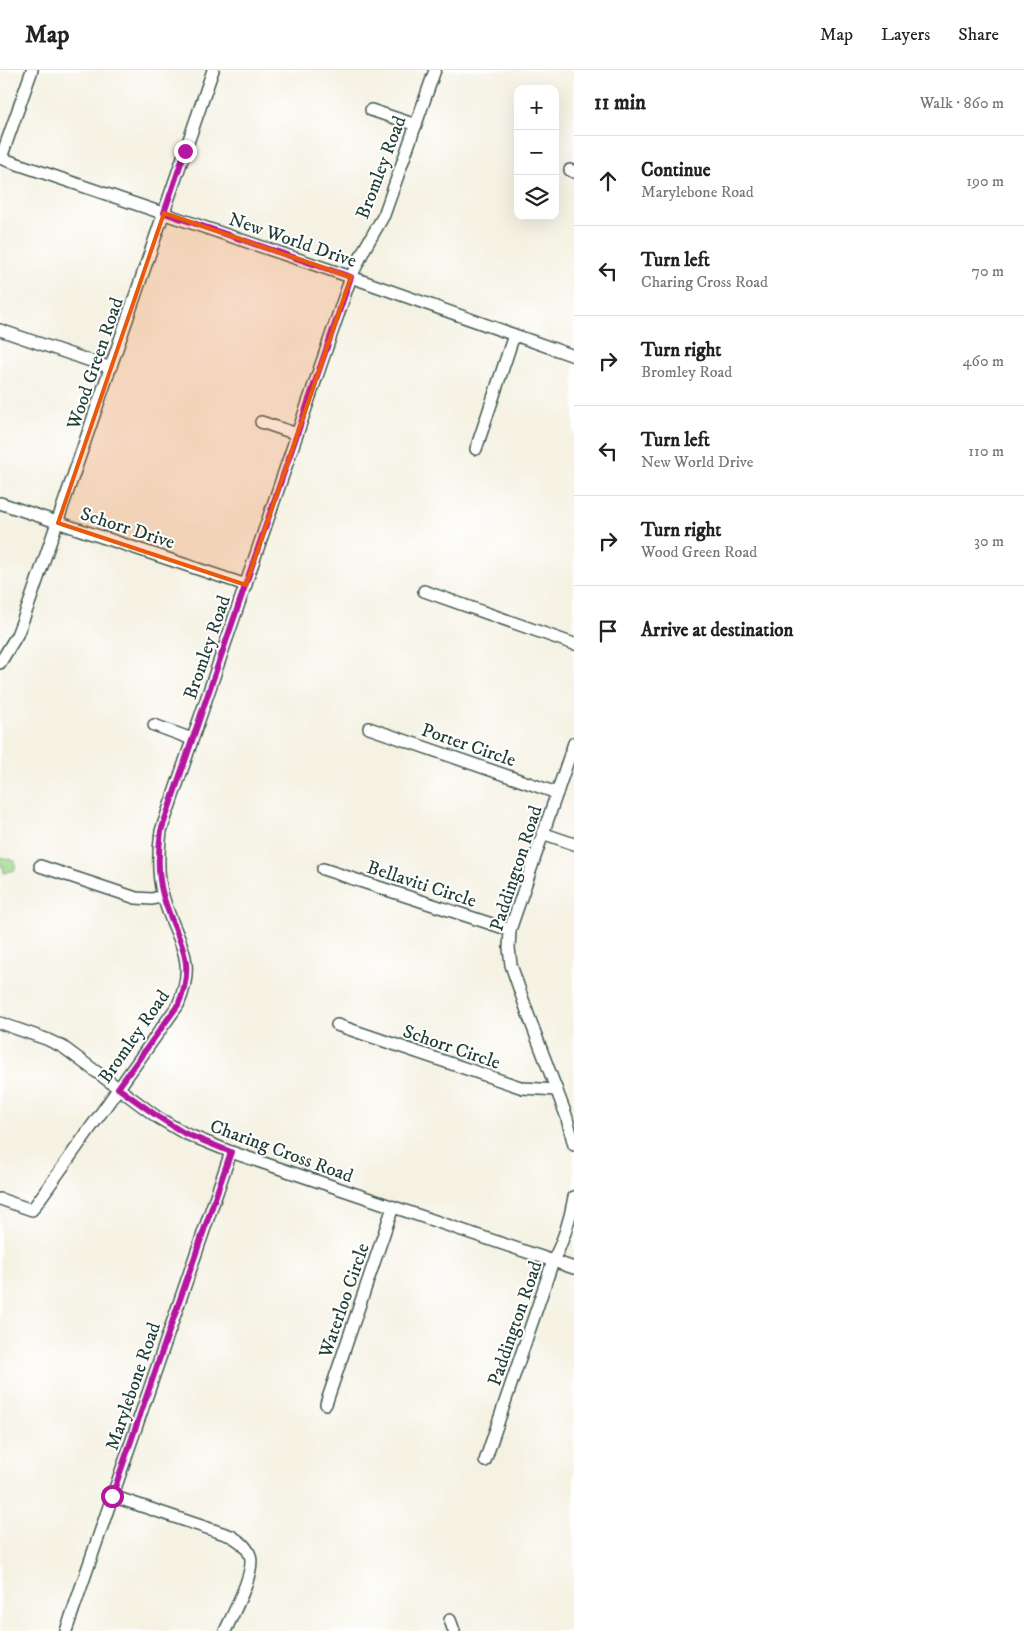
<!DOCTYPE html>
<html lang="en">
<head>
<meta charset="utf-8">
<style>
	body { margin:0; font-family:"IM FELL DW Pica",serif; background:#f2f2f2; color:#222 }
	.controls { position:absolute; right:15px; top:15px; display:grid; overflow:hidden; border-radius:10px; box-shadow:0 5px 20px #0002 }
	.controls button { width:45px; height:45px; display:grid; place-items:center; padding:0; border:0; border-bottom:1px solid #e0e0e0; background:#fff; color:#222; font:25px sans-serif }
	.stop { position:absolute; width:15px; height:15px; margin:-11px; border:4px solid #b5179e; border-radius:50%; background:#fff }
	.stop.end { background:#b5179e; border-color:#fff; box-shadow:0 1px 5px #0008 }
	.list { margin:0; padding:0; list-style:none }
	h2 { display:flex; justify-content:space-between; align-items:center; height:65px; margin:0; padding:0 20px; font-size:21px }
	h2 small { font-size:16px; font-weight:400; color:#767676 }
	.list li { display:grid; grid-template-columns:32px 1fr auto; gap:15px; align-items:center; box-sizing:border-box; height:90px; padding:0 20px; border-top:1px solid #e0e0e0 }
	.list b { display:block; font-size:19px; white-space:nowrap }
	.list p { margin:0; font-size:16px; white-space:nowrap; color:#767676 }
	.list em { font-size:16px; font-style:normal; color:#767676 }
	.icon { flex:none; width:28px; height:28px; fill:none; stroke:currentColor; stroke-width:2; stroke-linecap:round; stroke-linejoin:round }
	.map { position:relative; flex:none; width:574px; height:1561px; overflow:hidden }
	header { display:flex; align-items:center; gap:30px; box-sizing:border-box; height:70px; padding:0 25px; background:#fff; border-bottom:1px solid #e0e0e0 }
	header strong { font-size:24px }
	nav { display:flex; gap:28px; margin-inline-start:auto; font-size:18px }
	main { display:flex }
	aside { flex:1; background:#fff }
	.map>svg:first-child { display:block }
	.green { fill:#a0dc90; stroke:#608c62 }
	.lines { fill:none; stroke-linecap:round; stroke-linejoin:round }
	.minor-casing { stroke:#3f584e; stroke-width:14 }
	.minor { stroke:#fff; stroke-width:11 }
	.route { stroke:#b5179e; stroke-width:6 }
	.marked { fill:#e8590c; fill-opacity:0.2; stroke:#e8590c; stroke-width:4; stroke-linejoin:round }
	.labels { text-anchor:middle; stroke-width:4; stroke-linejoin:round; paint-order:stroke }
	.street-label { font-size:19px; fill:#1f3d34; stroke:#fff }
</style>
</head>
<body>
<header>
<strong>Map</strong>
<nav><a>Map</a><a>Layers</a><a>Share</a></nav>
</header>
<main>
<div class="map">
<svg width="574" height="1561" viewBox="0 0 574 1561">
	<rect width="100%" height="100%" fill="#fff"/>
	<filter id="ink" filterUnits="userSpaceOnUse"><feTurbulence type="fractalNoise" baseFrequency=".02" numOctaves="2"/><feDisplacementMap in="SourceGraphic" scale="10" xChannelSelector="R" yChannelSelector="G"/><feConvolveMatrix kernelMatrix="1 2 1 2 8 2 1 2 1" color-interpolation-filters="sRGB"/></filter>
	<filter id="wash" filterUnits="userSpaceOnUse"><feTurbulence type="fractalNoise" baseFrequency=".0096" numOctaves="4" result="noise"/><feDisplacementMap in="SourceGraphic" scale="20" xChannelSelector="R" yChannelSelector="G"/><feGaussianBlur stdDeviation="1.12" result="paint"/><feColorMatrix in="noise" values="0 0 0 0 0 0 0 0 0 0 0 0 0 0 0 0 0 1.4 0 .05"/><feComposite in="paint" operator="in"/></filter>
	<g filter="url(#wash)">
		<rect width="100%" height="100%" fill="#f5f2e3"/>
		<path class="green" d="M0,787l15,4v9l-11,3 -1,-7h-3z"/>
	</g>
	<g filter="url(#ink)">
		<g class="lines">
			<defs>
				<g id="minor">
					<path d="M371,40l45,15"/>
					<path d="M0,88l351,119 223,79"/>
					<path d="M1,88l31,-88"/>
					<path d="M570,100l4,2"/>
					<path d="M0,260l111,38"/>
					<path d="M261,352l36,12"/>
					<path d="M476,379l38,-114"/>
					<path d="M0,433l246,82"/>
					<path d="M424,521l150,53"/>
					<path d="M0,593l17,-28 12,-31 184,-534"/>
					<path d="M154,655l38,14"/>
					<path d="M369,658l188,65"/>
					<path d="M574,673l-64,187 -1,18 2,17 18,52 37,98 8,30"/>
					<path d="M542,763l32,11"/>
					<path d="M40,796l96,32 16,1 11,-3"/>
					<path d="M323,799l187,61"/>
					<path d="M0,953l46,16 17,8 94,70 27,16 47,19 343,116"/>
					<path d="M337,955l186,63 34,2"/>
					<path d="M0,1129l32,11 146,-205c21,-49 -3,-65 -15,-109 -6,-22 -5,-43 -2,-65l190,-554 14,-29 19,-33 51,-145"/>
					<path d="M326,1334l67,-197"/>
					<path d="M485,1391l68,-200c11,-21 17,-41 21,-64"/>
					<path d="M112,1426l119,40c8,5 15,9 19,19 6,16 -17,59 -25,76"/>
					<path d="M450,1550l4,11"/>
					<path d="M66,1561l165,-479"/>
				</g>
			</defs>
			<use href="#minor" class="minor-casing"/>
			<use href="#minor" class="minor"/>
		</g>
	</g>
	<g class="lines" filter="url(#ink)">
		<path class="route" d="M112,1426l119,-344 -47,-19 -27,-17 -39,-28 60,-83c21,-48 -3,-66 -15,-110 -6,-21 -5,-42 -2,-64l190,-554 -187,-64 21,-62"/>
	</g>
	<path class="marked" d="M164,143l187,64 -105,308 -188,-62z"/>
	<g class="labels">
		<g class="street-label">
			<text transform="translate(380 97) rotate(-69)" y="7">Bromley Road</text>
			<text transform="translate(293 169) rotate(19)" y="7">New World Drive</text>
			<text transform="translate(94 293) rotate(-71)" y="7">Wood Green Road</text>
			<text transform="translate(128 457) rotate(18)" y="7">Schorr Drive</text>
			<text transform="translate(206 577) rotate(-71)" y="7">Bromley Road</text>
			<text transform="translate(469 674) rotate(19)" y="7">Porter Circle</text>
			<text transform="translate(515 798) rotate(-72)" y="7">Paddington Road</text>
			<text transform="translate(422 813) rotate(18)" y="7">Bellaviti Circle</text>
			<text transform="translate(133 966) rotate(-55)" y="7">Bromley Road</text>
			<text transform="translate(452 976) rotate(19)" y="7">Schorr Circle</text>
			<text transform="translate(282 1080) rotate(20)" y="7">Charing Cross Road</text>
			<text transform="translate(343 1230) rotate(-71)" y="7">Waterloo Circle</text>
			<text transform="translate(514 1253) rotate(-71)" y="7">Paddington Road</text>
			<text transform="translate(132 1316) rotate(-71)" y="7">Marylebone Road</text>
		</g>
	</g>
</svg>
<div class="controls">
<button>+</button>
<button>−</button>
<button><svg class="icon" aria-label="layers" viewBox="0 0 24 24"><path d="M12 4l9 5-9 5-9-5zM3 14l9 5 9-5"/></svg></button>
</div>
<div class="stop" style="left:112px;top:1426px"></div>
<div class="stop end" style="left:185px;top:81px"></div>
</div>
<aside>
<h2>11 min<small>Walk · 860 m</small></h2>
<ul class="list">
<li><svg class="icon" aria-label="ahead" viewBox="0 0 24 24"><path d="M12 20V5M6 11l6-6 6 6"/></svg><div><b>Continue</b><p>Marylebone Road</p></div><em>190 m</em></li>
<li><svg class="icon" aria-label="left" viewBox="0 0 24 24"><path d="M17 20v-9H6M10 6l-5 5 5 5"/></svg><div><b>Turn left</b><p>Charing Cross Road</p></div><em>70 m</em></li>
<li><svg class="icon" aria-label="right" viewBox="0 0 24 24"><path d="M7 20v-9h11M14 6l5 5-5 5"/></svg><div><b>Turn right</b><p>Bromley Road</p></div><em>460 m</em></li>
<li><svg class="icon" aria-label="left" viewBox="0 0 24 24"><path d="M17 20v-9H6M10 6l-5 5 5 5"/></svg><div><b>Turn left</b><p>New World Drive</p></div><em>110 m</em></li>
<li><svg class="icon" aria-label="right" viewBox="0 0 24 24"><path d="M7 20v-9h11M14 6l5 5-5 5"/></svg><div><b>Turn right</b><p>Wood Green Road</p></div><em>30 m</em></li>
<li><svg class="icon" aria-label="arrive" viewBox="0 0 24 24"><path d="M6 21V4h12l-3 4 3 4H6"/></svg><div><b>Arrive at destination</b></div></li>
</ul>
</aside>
</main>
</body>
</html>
